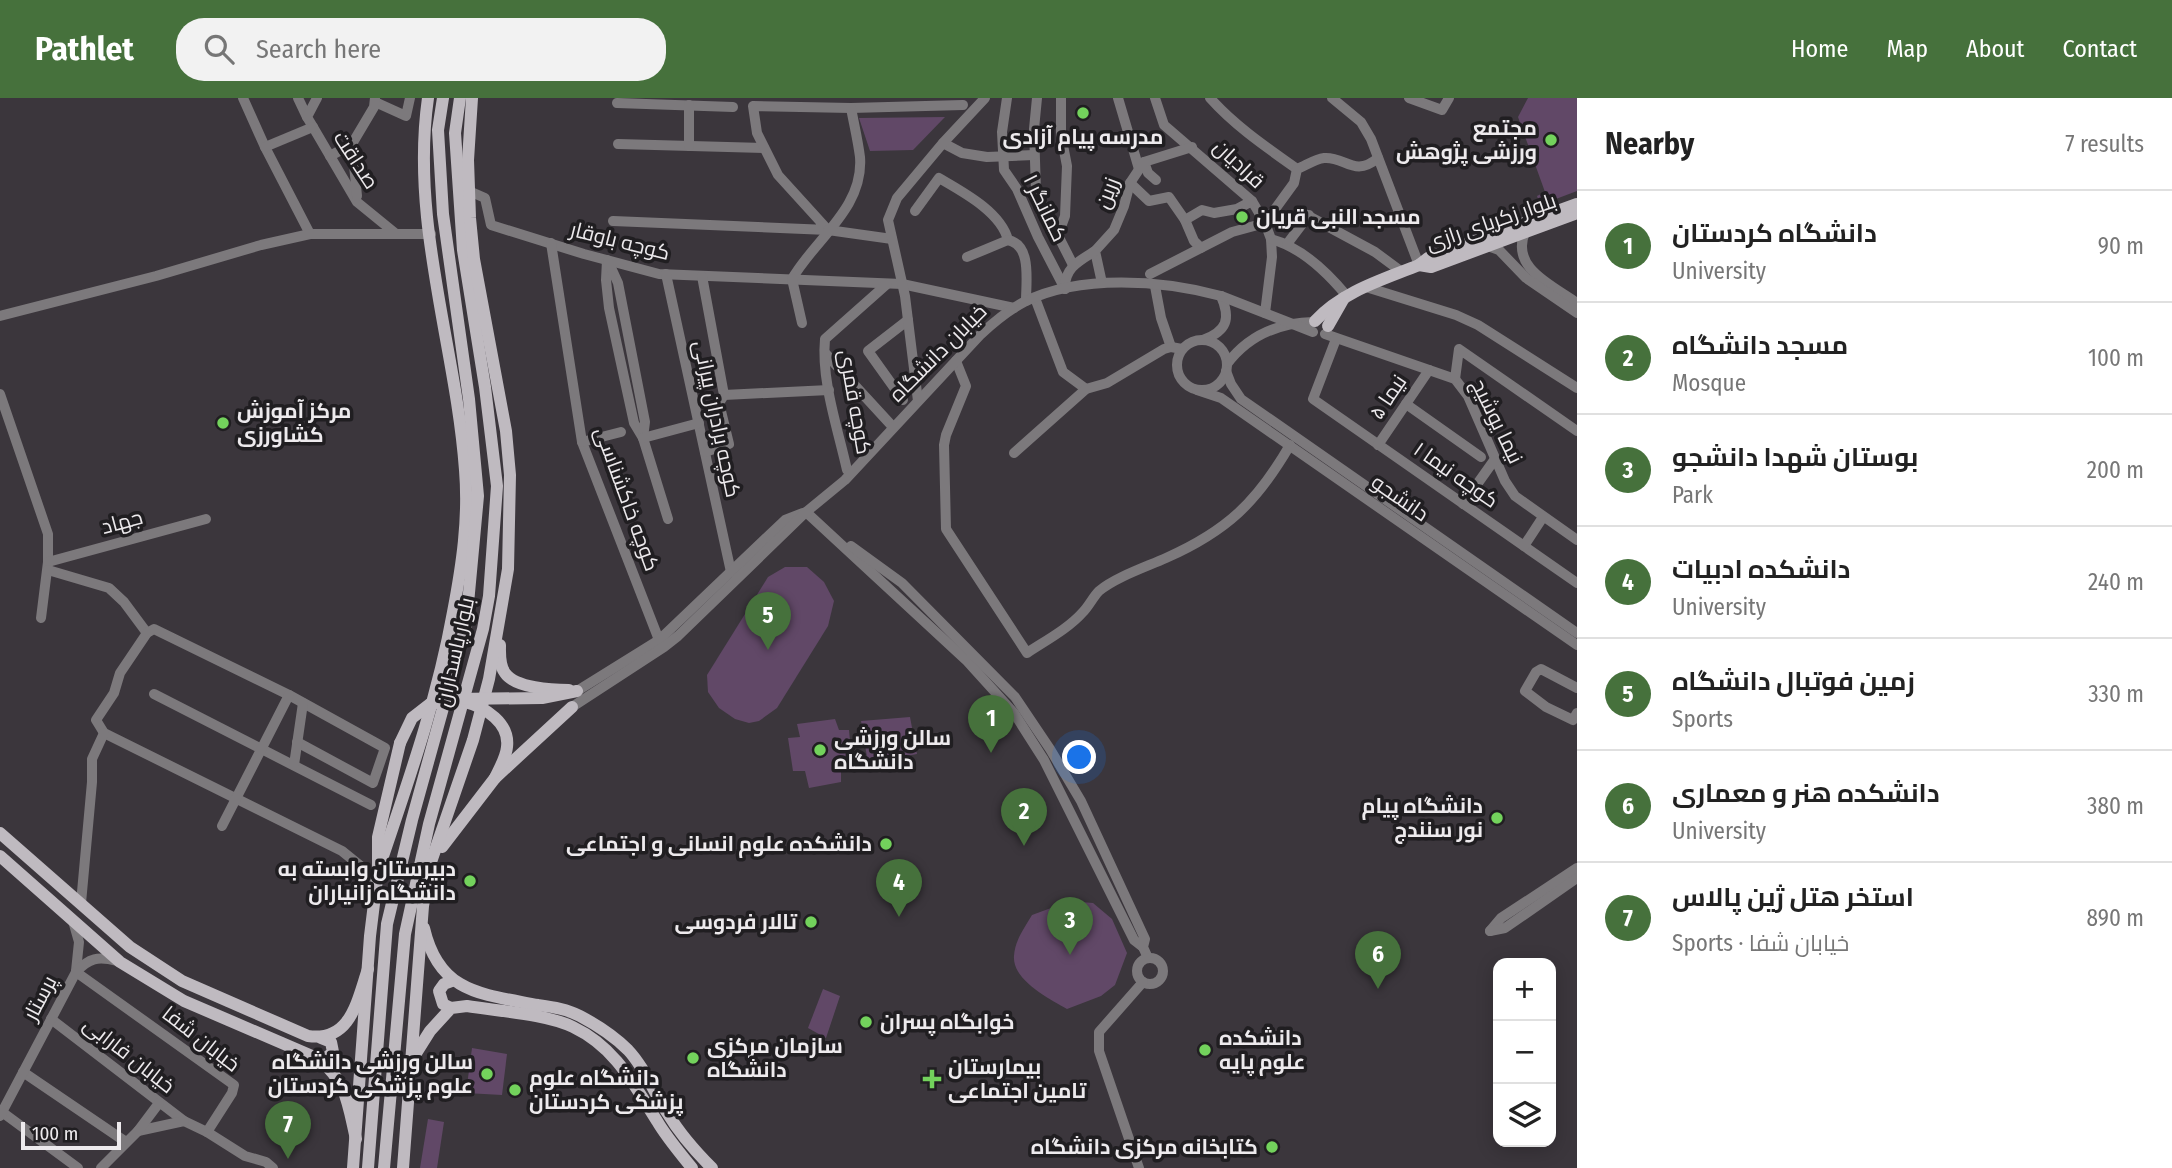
<!DOCTYPE html>
<html lang="en">
<head>
<meta charset="utf-8">
<style>
	body { margin:0; font-family:"Fira Sans Condensed",Cairo,sans-serif; background:#f2f2f2; color:#222 }
	.controls { position:absolute; right:21px; bottom:21px; display:grid; overflow:hidden; border-radius:14px; box-shadow:0 4px 18px #0003 }
	.controls button { width:63px; height:63px; display:grid; place-items:center; padding:0; border:0; border-bottom:2px solid #e0e0e0; background:#fff; color:#222; font:35px sans-serif }
	.scale { position:absolute; left:21px; bottom:18px; width:100px; box-sizing:border-box; padding-left:7px; border:4px solid #edeaed; border-top:0; font-size:19px; line-height:24px; white-space:nowrap; color:#edeaed; -webkit-text-stroke:5px #201e21; paint-order:stroke }
	.you { position:absolute; left:1080px; top:660px; width:24px; height:24px; margin:-18px; border:5px solid #fff; border-radius:50%; background:#1a73e8; box-shadow:0 0 0 10px #1a73e833 }
	.badge { display:grid; place-items:center; width:46px; height:46px; border-radius:50%; background:#46713c; color:#fff; font-size:23px; font-weight:700 }
	.pin { position:absolute; translate:-50% -58px; filter:drop-shadow(0 2px 4px #0008) }
	.pin::after { content:''; position:absolute; top:37px; width:24px; height:21px; background:inherit; clip-path:polygon(0 0,100% 0,50% 100%) }
	.list { margin:0; padding:0; list-style:none }
	h2 { display:flex; justify-content:space-between; align-items:center; height:91px; margin:0; padding:0 28px; font-size:30px }
	h2 small { font-size:23px; font-weight:400; color:#767676 }
	.list li { display:grid; grid-template-columns:46px 1fr auto; gap:21px; align-items:center; box-sizing:border-box; height:112px; padding:0 28px; border-top:2px solid #e0e0e0 }
	.list b { display:block; font-size:26px; white-space:nowrap }
	.list p { margin:0; font-size:23px; white-space:nowrap; color:#767676 }
	.list em { font-size:23px; font-style:normal; color:#767676 }
	.icon { flex:none; width:38px; height:38px; fill:none; stroke:currentColor; stroke-width:2; stroke-linecap:round; stroke-linejoin:round }
	.map { position:relative; flex:none; width:1577px; height:1070px; overflow:hidden }
	header { display:flex; align-items:center; gap:42px; box-sizing:border-box; height:98px; padding:0 35px; background:#46713c; color:#fff }
	header strong { font-size:33px }
	nav { display:flex; gap:38px; margin-inline-start:auto; font-size:24px }
	.search { width:490px; height:63px; background:#f2f2f2; display:flex; align-items:center; gap:18px; box-sizing:border-box; padding:0 24px; border-radius:28px; color:#767676; font-size:26px }
	main { display:flex }
	aside { flex:1; background:#fff }
	.map>svg:first-child { display:block }
	.green { fill:#614867 }
	.lines { fill:none; stroke-linecap:round; stroke-linejoin:round }
	.minor { stroke:#7c797c; stroke-width:10 }
	.major { stroke:#bfbac0; stroke-width:12 }
	.major-bridge { stroke:#bfbac0; stroke-width:12 }
	.poi-dot { fill:#73d25c; stroke:#201e21; stroke-width:2.5 }
	.labels { text-anchor:middle; stroke-width:7; stroke-linejoin:round; paint-order:stroke }
	.poi-label { font-size:21px; font-weight:bold; fill:#edeaed; stroke:#201e21; text-anchor:start }
	.street-label { font-size:21px; fill:#edeaed; stroke:#201e21 }
</style>
</head>
<body>
<header>
<strong>Pathlet</strong>
<div class="search"><svg class="icon" aria-label="search" viewBox="0 0 24 24"><circle cx="10" cy="10" r="6"/><path d="M15 15l6 6"/></svg>Search here</div>
<nav><a>Home</a><a>Map</a><a>About</a><a>Contact</a></nav>
</header>
<main>
<div class="map">
<svg width="1577" height="1070" viewBox="0 0 1577 1070">
	<rect width="100%" height="100%" fill="#3b363c"/>
	<g class="green">
		<path d="M1528,0h49v93l-37,14 -3,-9 8,-4 -27,-75z"/>
		<path d="M945,19l-32,33 -43,1 -11,-33z"/>
		<path d="M785,469h22l17,15 10,19 -6,25 -51,82 -18,13 -10,2 -14,-4 -16,-11 -11,-16 -1,-17 61,-98z"/>
		<path d="M910,619l7,37 -49,9 -7,-42z"/>
		<path d="M835,621l4,11h10l3,33 -11,2v17l-32,6 -4,-17h-12l-5,-33 12,-1 -3,-13z"/>
		<path d="M1070,803l23,2 19,16 15,34 -12,32 -14,11 -34,13c-18,-10 -55,-29 -53,-53 1,-16 11,-29 18,-41z"/>
		<path d="M823,891l17,7 -14,42 -18,-10z"/>
		<path d="M472,950l35,6 -5,41 -36,-2z"/>
		<path d="M428,1021l16,3 -7,46h-17z"/>
	</g>
	<g class="lines">
		<g class="minor">
			<path d="M243,0l22,49 45,87"/>
			<path d="M298,0l9,19"/>
			<path d="M317,0l-10,19 6,10 44,75 38,31"/>
			<path d="M1007,0l-5,34 2,38 13,19 21,48 27,52"/>
			<path d="M1037,0l-3,31 2,63 37,73"/>
			<path d="M1118,0l21,71"/>
			<path d="M1155,0l9,27 88,76 13,22 6,16 1,18 -7,56"/>
			<path d="M1210,0c25,28 56,49 87,71"/>
			<path d="M1332,0l29,24 10,17 48,126"/>
			<path d="M1409,0l33,12 7,-12"/>
			<path d="M375,4l31,14 4,-18"/>
			<path d="M617,5l116,4"/>
			<path d="M943,45l19,10 25,4 47,-2"/>
			<path d="M352,46l5,52"/>
			<path d="M618,46l146,4"/>
			<path d="M689,48v-41"/>
			<path d="M265,49l48,-20"/>
			<path d="M330,58l22,-12 22,-37 1,-9"/>
			<path d="M1144,64l4,11 8,7"/>
			<path d="M1130,85l19,18 20,-4 16,23 9,21 7,7"/>
			<path d="M469,93l16,7 6,27 93,29 75,20 243,10 112,24"/>
			<path d="M915,113l24,-33c24,14 62,34 69,62"/>
			<path d="M1301,114l74,40 27,20"/>
			<path d="M1185,122l17,-10 12,3 23,-4 15,-8"/>
			<path d="M613,123l215,9 -50,-55 -21,-42 -4,-27 98,2 112,-3"/>
			<path d="M828,132l64,9"/>
			<path d="M1525,134c-15,36 27,53 52,71"/>
			<path d="M1058,137l7,-19 2,-50 -6,-31v-37"/>
			<path d="M1271,141c30,8 55,32 75,56"/>
			<path d="M1008,142c24,5 18,41 18,61"/>
			<path d="M551,145l31,199 77,198"/>
			<path d="M1287,146l22,-29"/>
			<path d="M1488,148l11,4 27,28 51,35"/>
			<path d="M967,159l41,-17"/>
			<path d="M607,162l-1,20 3,28 25,115 9,15 25,81"/>
			<path d="M608,163l10,22 27,139 -2,16"/>
			<path d="M666,176l65,298"/>
			<path d="M1150,176l82,-42 33,-9 29,-40 3,-14c8,-3 18,-10 27,-11 21,-2 30,20 54,0"/>
			<path d="M702,178l22,119 105,-5"/>
			<path d="M792,181c23,-40 72,-71 68,-122 -2,-16 -6,-33 -9,-49"/>
			<path d="M792,181l10,44"/>
			<path d="M1102,185l-7,-32 19,-21 10,-24 6,-23 14,-21 48,-15"/>
			<path d="M1155,188l6,32 10,29"/>
			<path d="M1366,189l90,28 22,10 99,63"/>
			<path d="M1065,191c-1,-21 14,-28 30,-38"/>
			<path d="M1035,200l28,74 23,17"/>
			<path d="M0,218l156,-40 105,-31 49,-11h121"/>
			<path d="M1325,236l130,45 13,17 37,85 10,15 62,44"/>
			<path d="M1336,241l-23,60 264,184"/>
			<path d="M1203,242c24,-9 28,-21 18,-44"/>
			<circle cx="1202" cy="267" r="25"/>
			<path d="M825,255l68,74"/>
			<path d="M956,263l10,25 -20,49 -2,10 2,84 81,124c18,-12 41,-24 56,-41 6,-6 10,-15 16,-21 17,-14 47,-24 67,-33 61,-27 91,-56 124,-113"/>
			<path d="M1227,266c21,-28 51,-41 86,-42"/>
			<path d="M1226,273l5,13 10,15 336,234"/>
			<path d="M1455,281l4,-30 118,82"/>
			<path d="M1197,292l24,8 356,247"/>
			<path d="M0,296l48,140v28l-7,56"/>
			<path d="M903,302l-35,-49 40,-31"/>
			<path d="M918,303l-13,-105 -17,-76 9,-22 46,-55 42,-45"/>
			<path d="M1406,306l75,53"/>
			<path d="M643,340l56,-15"/>
			<path d="M582,344l39,-10"/>
			<path d="M1378,347l51,-75"/>
			<path d="M705,354l24,-8 -10,-41 5,-8"/>
			<path d="M1014,355l72,-64 21,-6 57,-34 7,-2 11,2"/>
			<path d="M847,372c-9,-41 -26,-89 -22,-131l62,-55"/>
			<path d="M1463,406l32,-45"/>
			<path d="M806,414l160,148 48,53 30,47 90,180 9,7"/>
			<path d="M851,448l51,37 113,114 35,52 31,52 64,138 -2,8 5,11"/>
			<path d="M1524,448l19,-29"/>
			<path d="M48,464l158,-43"/>
			<path d="M48,472l61,18 15,14 23,31"/>
			<path d="M1577,590l-36,-19 -5,3 -11,19 21,16 27,13 4,-7"/>
			<path d="M577,593l82,-51 126,-120 18,-7"/>
			<path d="M154,596l217,111"/>
			<path d="M572,609l92,-60 14,-11 128,-124 39,-32 135,-145c14,-13 27,-24 44,-33 56,-28 138,-22 197,-6l92,36"/>
			<path d="M297,644l76,41 12,-35 -96,-53 -135,-66 -7,4 -27,40 -6,20 -18,27 8,13 238,118 21,17 9,38"/>
			<path d="M294,667l9,-62"/>
			<path d="M222,728l67,-131"/>
			<path d="M81,805l11,-121v-23l12,-26"/>
			<path d="M73,823l6,21 -3,29"/>
			<path d="M1490,833l11,-13 76,-50"/>
			<path d="M1490,833l15,-3 72,-50"/>
			<circle cx="1150" cy="873" r="13"/>
			<path d="M76,874l158,113 -2,8 -25,39 38,24 21,6 7,6"/>
			<path d="M51,921l133,102 23,11"/>
			<path d="M23,974l103,70"/>
			<path d="M2,1014l76,56"/>
			<path d="M0,1018l76,-144c13,-14 22,-16 41,-11"/>
			<path d="M138,1033l46,-10"/>
			<path d="M101,1070l37,-37 21,-28"/>
			<path d="M1139,1070l-40,-117v-19l44,-50"/>
		</g>
		<g class="major">
			<path d="M1419,167l12,2 146,-54"/>
			<path d="M1315,223c28,-30 67,-41 104,-56l9,-7 149,-54"/>
			<path d="M1328,228l16,-28"/>
			<path d="M500,547c0,9 -1,20 5,28 10,15 48,17 64,17"/>
			<path d="M0,735l130,114 52,34 126,55c43,6 49,-35 60,-67"/>
			<path d="M442,749l53,-69 77,-71"/>
			<path d="M0,758l120,106 64,39 135,58c28,23 29,46 37,80"/>
			<path d="M378,773c29,-86 59,-170 75,-259 9,-47 16,-93 12,-142 -9,-123 -55,-247 -37,-372"/>
			<path d="M424,830c15,65 57,66 114,77 14,2 29,4 42,11 17,9 34,20 48,34 17,18 26,43 40,64 12,20 27,37 44,54"/>
			<path d="M451,910l-8,-4 -4,-13 5,-7 8,-3"/>
			<path d="M413,960l17,-27 21,-23 16,-2c30,5 80,8 106,21 42,20 60,56 84,94 10,17 23,32 35,47"/>
			<path d="M319,961h6l8,-7 -2,-10 -10,-4"/>
			<path d="M353,1070l17,-232 8,-65v-34l22,-94"/>
			<path d="M368,1070l19,-244 25,-104 54,-195 12,-129 -9,-97 -26,-185 -5,-84 5,-32"/>
			<path d="M384,1070l21,-234 24,-110 54,-195 6,-33 8,-110 -12,-99 -22,-137 -8,-117 5,-35"/>
			<path d="M403,1070l20,-262 8,-44 42,-122 16,-61 19,-110 2,-94 -4,-44 -32,-172 -4,-41 -2,-58 4,-62"/>
		</g>
		<g class="major-bridge">
			<path d="M465,604c20,5 45,21 42,45 -1,11 -8,22 -12,31"/>
			<path d="M400,645l12,-25 18,-14 26,-5 86,-1 35,-7"/>
		</g>
	</g>
	<g class="poi-dot">
		<circle cx="1083" cy="15" r="7"/>
		<circle cx="1551" cy="42" r="7"/>
		<circle cx="1242" cy="119" r="7"/>
		<circle cx="223" cy="325" r="7"/>
		<circle cx="820" cy="652" r="7"/>
		<circle cx="1497" cy="720" r="7"/>
		<circle cx="886" cy="746" r="7"/>
		<circle cx="470" cy="783" r="7"/>
		<circle cx="811" cy="824" r="7"/>
		<circle cx="866" cy="924" r="7"/>
		<circle cx="1205" cy="952" r="7"/>
		<circle cx="693" cy="960" r="7"/>
		<circle cx="487" cy="976" r="7"/>
		<path d="M928.5 970.5h7v7h7v7h-7v7h-7v-7h-7v-7h7z"/>
		<circle cx="515" cy="992" r="7"/>
		<circle cx="1272" cy="1049" r="7"/>
	</g>
	<g class="labels">
		<g class="poi-label">
			<text x="1537" y="37" text-anchor="end">مجتمع<tspan x="1537" dy="24">ورزشی پژوهش</tspan></text>
			<text x="1083" y="46" text-anchor="middle">مدرسه پیام آزادی</text>
			<text x="1256" y="126">مسجد النبی قریان</text>
			<text x="237" y="320">مرکز آموزش<tspan x="237" dy="24">کشاورزی</tspan></text>
			<text x="834" y="647">سالن ورزشی<tspan x="834" dy="24">دانشگاه</tspan></text>
			<text x="1483" y="715" text-anchor="end">دانشگاه پیام<tspan x="1483" dy="24">نور سنندج</tspan></text>
			<text x="872" y="753" text-anchor="end">دانشکده علوم انسانی و اجتماعی</text>
			<text x="456" y="778" text-anchor="end">دبیرستان وابسته به<tspan x="456" dy="24">دانشگاه زانیاران</tspan></text>
			<text x="797" y="831" text-anchor="end">تالار فردوسی</text>
			<text x="880" y="931">خوابگاه پسران</text>
			<text x="1219" y="947">دانشکده<tspan x="1219" dy="24">علوم پایه</tspan></text>
			<text x="707" y="955">سازمان مرکزی<tspan x="707" dy="24">دانشگاه</tspan></text>
			<text x="473" y="971" text-anchor="end">سالن ورزشی دانشگاه<tspan x="473" dy="24">علوم پزشکی کردستان</tspan></text>
			<text x="948" y="976">بیمارستان<tspan x="948" dy="24">تامین اجتماعی</tspan></text>
			<text x="529" y="987">دانشگاه علوم<tspan x="529" dy="24">پزشکی کردستان</tspan></text>
			<text x="1258" y="1056" text-anchor="end">کتابخانه مرکزی دانشگاه</text>
		</g>
		<g class="street-label">
			<text transform="translate(356 62) rotate(57)" y="7">صداقت</text>
			<text transform="translate(1239 66) rotate(43)" y="7">قرادیان</text>
			<text transform="translate(1107 95) rotate(-69)" y="7">زرین</text>
			<text transform="translate(1045 110) rotate(64)" y="7">کمانگر ۱</text>
			<text transform="translate(1491 124) rotate(-19)" y="7">بلوار زکریای رازی</text>
			<text transform="translate(620 143) rotate(14)" y="7">کوچه باوقار</text>
			<text transform="translate(938 255) rotate(-45)" y="7">خیابان دانشگاه</text>
			<text transform="translate(1388 299) rotate(-56)" y="7">نیما ۵</text>
			<text transform="translate(855 304) rotate(80)" y="7">کوچه قمری</text>
			<text transform="translate(717 321) rotate(78)" y="7">کوچه برادران پیرانی</text>
			<text transform="translate(1497 323) rotate(64)" y="7">نیما یوشیج</text>
			<text transform="translate(1456 377) rotate(35)" y="7">کوچه نیما ۱</text>
			<text transform="translate(1400 400) rotate(35)" y="7">دانشجو</text>
			<text transform="translate(627 401) rotate(70)" y="7">کوچه خاکشناسی</text>
			<text transform="translate(122 424) rotate(-15)" y="7">جهاد</text>
			<text transform="translate(455 554) rotate(-77)" y="7">بلوار پاسداران</text>
			<text transform="translate(40 900) rotate(-62)" y="7">پرستار</text>
			<text transform="translate(201 941) rotate(38)" y="7">خیابان شفا</text>
			<text transform="translate(129 957) rotate(38)" y="7">خیابان فارابی</text>
		</g>
	</g>
</svg>
<div class="controls">
<button>+</button>
<button>−</button>
<button><svg class="icon" aria-label="layers" viewBox="0 0 24 24"><path d="M12 4l9 5-9 5-9-5zM3 14l9 5 9-5"/></svg></button>
</div>
<div class="scale">100 m</div>
<div class="you"></div>
<div class="pin badge" style="left:991px;top:655px">1</div>
<div class="pin badge" style="left:1024px;top:748px">2</div>
<div class="pin badge" style="left:1070px;top:857px">3</div>
<div class="pin badge" style="left:899px;top:819px">4</div>
<div class="pin badge" style="left:768px;top:552px">5</div>
<div class="pin badge" style="left:1378px;top:891px">6</div>
<div class="pin badge" style="left:288px;top:1061px">7</div>
</div>
<aside>
<h2>Nearby<small>7 results</small></h2>
<ul class="list">
<li><span class="badge">1</span><div><b>دانشگاه کردستان</b><p>University</p></div><em>90 m</em></li>
<li><span class="badge">2</span><div><b>مسجد دانشگاه</b><p>Mosque</p></div><em>100 m</em></li>
<li><span class="badge">3</span><div><b>بوستان شهدا دانشجو</b><p>Park</p></div><em>200 m</em></li>
<li><span class="badge">4</span><div><b>دانشکده ادبیات</b><p>University</p></div><em>240 m</em></li>
<li><span class="badge">5</span><div><b>زمین فوتبال دانشگاه</b><p>Sports</p></div><em>330 m</em></li>
<li><span class="badge">6</span><div><b>دانشکده هنر و معماری</b><p>University</p></div><em>380 m</em></li>
<li><span class="badge">7</span><div><b>استخر هتل ژین پالاس</b><p>Sports · خیابان شفا</p></div><em>890 m</em></li>
</ul>
</aside>
</main>
</body>
</html>
